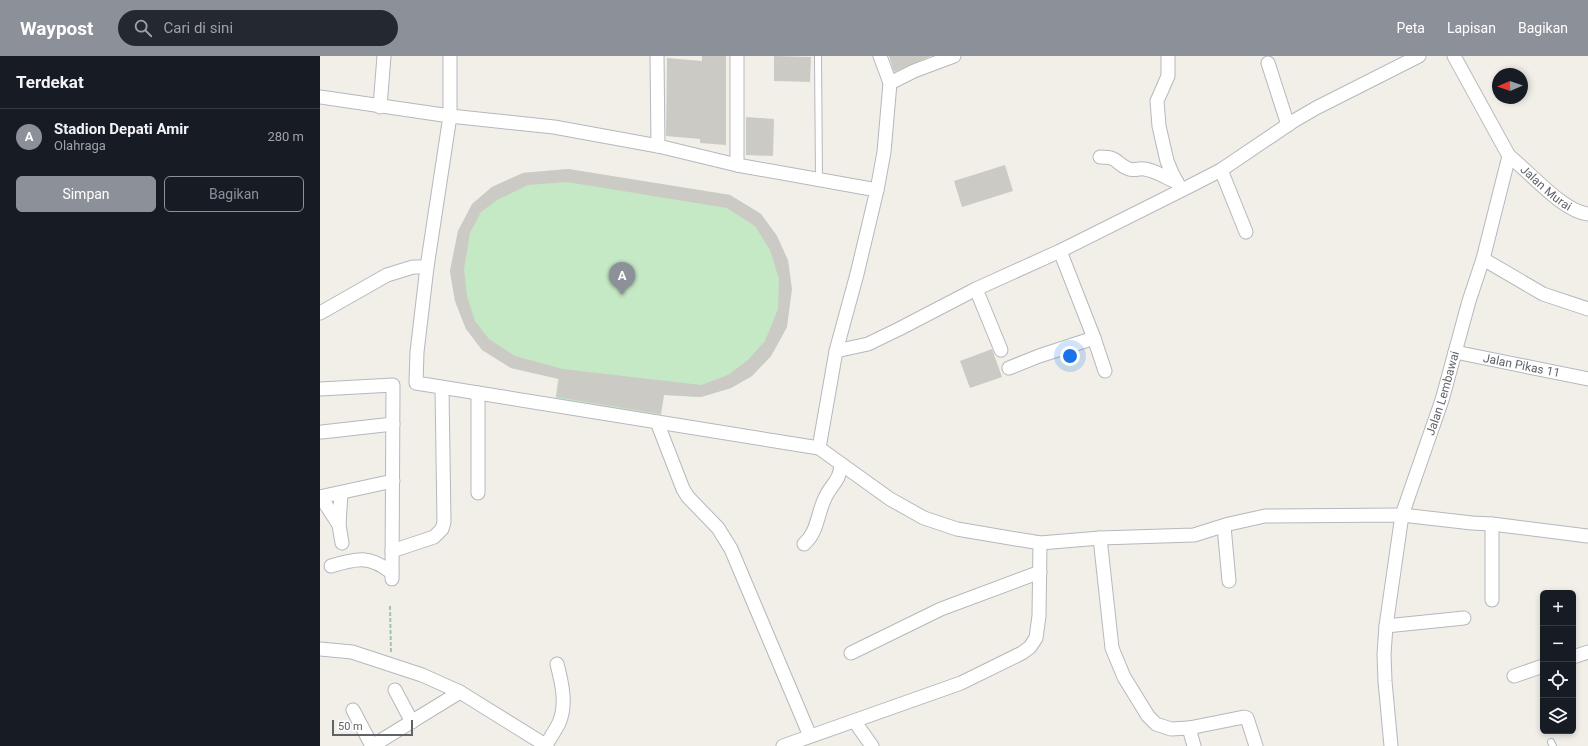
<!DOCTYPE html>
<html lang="id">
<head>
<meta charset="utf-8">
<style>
	body { margin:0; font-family:Roboto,sans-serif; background:#242831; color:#f1f3f6 }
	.controls { position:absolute; right:12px; bottom:12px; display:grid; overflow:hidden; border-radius:6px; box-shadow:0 2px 6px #0003 }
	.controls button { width:36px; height:36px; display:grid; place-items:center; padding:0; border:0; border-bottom:1px solid #363941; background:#171b24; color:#f1f3f6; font:20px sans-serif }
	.compass { position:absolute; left:1172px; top:12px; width:36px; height:36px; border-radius:50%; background:#171b24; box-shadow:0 2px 6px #0003; rotate:268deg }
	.scale { position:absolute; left:12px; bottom:10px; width:81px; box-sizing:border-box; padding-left:4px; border:2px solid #5f6368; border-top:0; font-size:11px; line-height:14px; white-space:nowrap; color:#5f6368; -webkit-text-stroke:3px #fff; paint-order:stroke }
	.you { position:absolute; left:750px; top:300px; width:14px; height:14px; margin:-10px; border:3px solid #fff; border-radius:50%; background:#1a73e8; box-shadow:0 0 0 6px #1a73e833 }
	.badge { display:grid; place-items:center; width:26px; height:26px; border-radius:50%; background:#8c9099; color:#fff; font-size:13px; font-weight:700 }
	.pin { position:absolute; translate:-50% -33px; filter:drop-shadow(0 1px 2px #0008) }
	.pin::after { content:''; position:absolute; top:21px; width:14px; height:12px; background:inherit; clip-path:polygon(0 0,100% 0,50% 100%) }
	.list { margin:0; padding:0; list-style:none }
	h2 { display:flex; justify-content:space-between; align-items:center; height:52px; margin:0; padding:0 16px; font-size:17px }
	h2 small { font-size:13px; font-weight:400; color:#9ea1a6 }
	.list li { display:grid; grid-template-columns:26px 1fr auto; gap:12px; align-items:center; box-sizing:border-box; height:56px; padding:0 16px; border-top:1px solid #363941 }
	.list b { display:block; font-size:15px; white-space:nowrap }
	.list p { margin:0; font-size:13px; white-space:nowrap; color:#9ea1a6 }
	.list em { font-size:13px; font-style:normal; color:#9ea1a6 }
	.actions { display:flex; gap:8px; padding:12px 16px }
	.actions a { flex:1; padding:9px 0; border:1px solid #8c9099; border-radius:6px; text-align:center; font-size:14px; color:#8c9099 }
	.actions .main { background:#8c9099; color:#fff }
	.icon { flex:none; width:22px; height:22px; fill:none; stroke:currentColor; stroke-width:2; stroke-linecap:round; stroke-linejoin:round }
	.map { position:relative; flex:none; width:1268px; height:690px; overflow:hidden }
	header { display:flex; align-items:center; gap:24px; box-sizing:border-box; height:56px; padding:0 20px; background:#8c9099; color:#fff }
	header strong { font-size:19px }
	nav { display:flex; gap:22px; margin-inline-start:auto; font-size:14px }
	.search { width:280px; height:36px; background:#242831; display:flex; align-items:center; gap:10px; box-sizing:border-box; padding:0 14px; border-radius:22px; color:#9ea1a6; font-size:15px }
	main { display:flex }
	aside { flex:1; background:#171b24 }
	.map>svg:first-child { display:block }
	.green { fill:#c5e8c5 }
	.building { fill:#cccac5; fill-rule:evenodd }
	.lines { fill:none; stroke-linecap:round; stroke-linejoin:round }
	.service-casing { stroke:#b5b8bc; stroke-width:8 }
	.minor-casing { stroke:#b5b8bc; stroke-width:15 }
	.path { stroke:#9cc7a9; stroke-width:2; stroke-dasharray:4 2; stroke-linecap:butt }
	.service { stroke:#fff; stroke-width:6 }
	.minor { stroke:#fff; stroke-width:13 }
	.labels { text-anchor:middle; stroke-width:4; stroke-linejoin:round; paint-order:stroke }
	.street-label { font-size:12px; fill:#5f6368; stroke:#fff }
</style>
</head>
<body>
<header>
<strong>Waypost</strong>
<div class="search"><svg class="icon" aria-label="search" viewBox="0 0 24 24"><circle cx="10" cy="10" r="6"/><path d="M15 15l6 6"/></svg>Cari di sini</div>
<nav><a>Peta</a><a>Lapisan</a><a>Bagikan</a></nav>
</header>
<main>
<aside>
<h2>Terdekat<small></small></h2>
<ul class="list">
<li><span class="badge">A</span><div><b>Stadion Depati Amir</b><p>Olahraga</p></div><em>280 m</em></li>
</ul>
<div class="actions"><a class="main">Simpan</a><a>Bagikan</a></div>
</aside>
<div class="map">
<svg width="1268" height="690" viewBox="0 0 1268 690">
	<rect width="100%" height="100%" fill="#f1efe8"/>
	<path class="green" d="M248,113l162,26 31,19 16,22 10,91 -16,29 -19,20 -21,12 -30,9 -37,-2 -4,25 -105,-17 3,-24 -47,-11 -45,-39 -11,-28 -5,-30 8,-40 15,-27 19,-17 31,-14z"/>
	<g class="building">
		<path d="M382,0h24v89l-26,-2v-4l-34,-3 1,-78 35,3z"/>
		<path d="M454,0l37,1 -1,25 -36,-1z"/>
		<path d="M569,0h42l-37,16z"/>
		<path d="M426,61l28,2 -1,37 -27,-1z"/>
		<path d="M685,109l8,26 -51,16 -8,-26z"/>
		<path d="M248,113l162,26 31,19 16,22 11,24 4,29 -5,38 -16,29 -19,20 -21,12 -30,9 -37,-2 -3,19 -105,-17 3,-18 -48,-11 -29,-18 -16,-21 -11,-28 -5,-30 8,-40 14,-27 20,-17 31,-14zM247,126l160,26 28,18 15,24 9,29 -1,30 -13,32 -17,19 -20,15 -27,10 -138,-16 -48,-13 -26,-17 -14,-18 -8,-25 -3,-27 6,-36 11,-21 16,-12 31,-15z"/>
		<path d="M672,293l10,28 -32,11 -10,-27z"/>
	</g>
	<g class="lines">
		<defs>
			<g id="service">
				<path d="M498,0l1,123"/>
				<path d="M1231,686l2,4"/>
			</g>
			<g id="minor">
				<path d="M130,0v60l104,11 104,19 79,19 140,25 -20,84 -21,77"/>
				<path d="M337,0l1,90"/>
				<path d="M417,0v109"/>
				<path d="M848,0v20l-11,25 2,25 8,35 5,12 9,17"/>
				<path d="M948,7l20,62"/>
				<path d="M570,27l24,-12 40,-15"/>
				<path d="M0,41l130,19 -23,151 -10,85 -1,31 403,65 17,-97 32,-7 31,-15 77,-40 84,-38 128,-64 33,-17 71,-48 24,-14 103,-52"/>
				<path d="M60,51l4,-51"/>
				<path id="s1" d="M1189,100c21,16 53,55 79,58"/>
				<path d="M780,101c20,0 14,6 29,12 5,2 10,-1 15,0 11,1 22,9 33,13"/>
				<path d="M901,114l25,62"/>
				<path d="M557,134l7,-38 6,-69 -10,-27"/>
				<path d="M740,195l34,87 11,33"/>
				<path d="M1163,203l60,35 45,15"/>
				<path d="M656,233l25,61"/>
				<path d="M0,257l67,-38 26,-8h14"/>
				<path id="s2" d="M1135,296l133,27"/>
				<path d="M689,312l30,-12 55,-18"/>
				<path d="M0,333l73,-4 -1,194"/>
				<path d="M337,366l26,67 5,8 30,31 13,21 79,187"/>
				<path d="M2,376l71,-8"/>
				<path d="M499,392l71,51 34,19 33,11 83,14 60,-5 94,-3 35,-11 36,-8 137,-1 70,8 20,1 96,12"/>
				<path d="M21,437l-2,32 3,18"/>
				<path d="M158,437v-100"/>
				<path d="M0,441l73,-16"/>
				<path d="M1,441l18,28"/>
				<path d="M1172,468v76"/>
				<path d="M904,470l5,55"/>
				<path d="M780,482l12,110 12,29 24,39 8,8 15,5 18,-1 55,-11 3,1 1,3 8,25"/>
				<path d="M484,488c14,-12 13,-30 21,-46 6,-14 15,-16 16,-34"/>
				<path d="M72,495l42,-14 8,-8 2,-7 -2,-134"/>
				<path d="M11,510c26,-8 39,-11 61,7"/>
				<path d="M1066,570l78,-8"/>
				<path d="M0,593l32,3 70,23 38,17 87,54"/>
				<path d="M531,597l90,-44 99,-37"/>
				<path d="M1253,601l15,-5"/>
				<path d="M1194,620l29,-10"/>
				<path d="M75,634l17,32"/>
				<path d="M33,654l19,36 88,-54"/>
				<path d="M535,666l17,24"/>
				<path d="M869,672l5,18"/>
				<path d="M226,689c4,-7 9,-14 13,-22 8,-18 3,-40 -2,-59"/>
				<path d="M463,690l178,-63 61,-30 8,-6 6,-9 3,-22 1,-73"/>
				<path id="s3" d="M1071,690l-6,-65 -1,-27 2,-28 16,-111 40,-115 27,-99 14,-42 26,-103 -55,-100"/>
			</g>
		</defs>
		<use href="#service" class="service-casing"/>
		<use href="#minor" class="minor-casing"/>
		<path class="path" d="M70,550l1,47"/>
		<use href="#service" class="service"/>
		<use href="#minor" class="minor"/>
	</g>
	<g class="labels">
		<g class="street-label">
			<text dy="4" stroke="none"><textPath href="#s1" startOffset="49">Jalan Murai</textPath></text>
			<text dy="4" stroke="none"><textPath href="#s2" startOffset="68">Jalan Pikas 11</textPath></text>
			<text dy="4" stroke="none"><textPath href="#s3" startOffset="361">Jalan Lembawai</textPath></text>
		</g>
	</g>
</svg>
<div class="controls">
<button>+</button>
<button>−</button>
<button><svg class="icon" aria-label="locate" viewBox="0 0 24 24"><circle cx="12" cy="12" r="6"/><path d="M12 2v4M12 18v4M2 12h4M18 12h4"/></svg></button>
<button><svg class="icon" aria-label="layers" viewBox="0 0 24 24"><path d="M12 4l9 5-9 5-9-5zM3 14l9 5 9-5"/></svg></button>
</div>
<svg class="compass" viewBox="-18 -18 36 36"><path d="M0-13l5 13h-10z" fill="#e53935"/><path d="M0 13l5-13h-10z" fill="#9ea1a6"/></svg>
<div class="scale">50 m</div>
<div class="you"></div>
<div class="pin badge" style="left:302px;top:239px">A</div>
</div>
</main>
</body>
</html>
